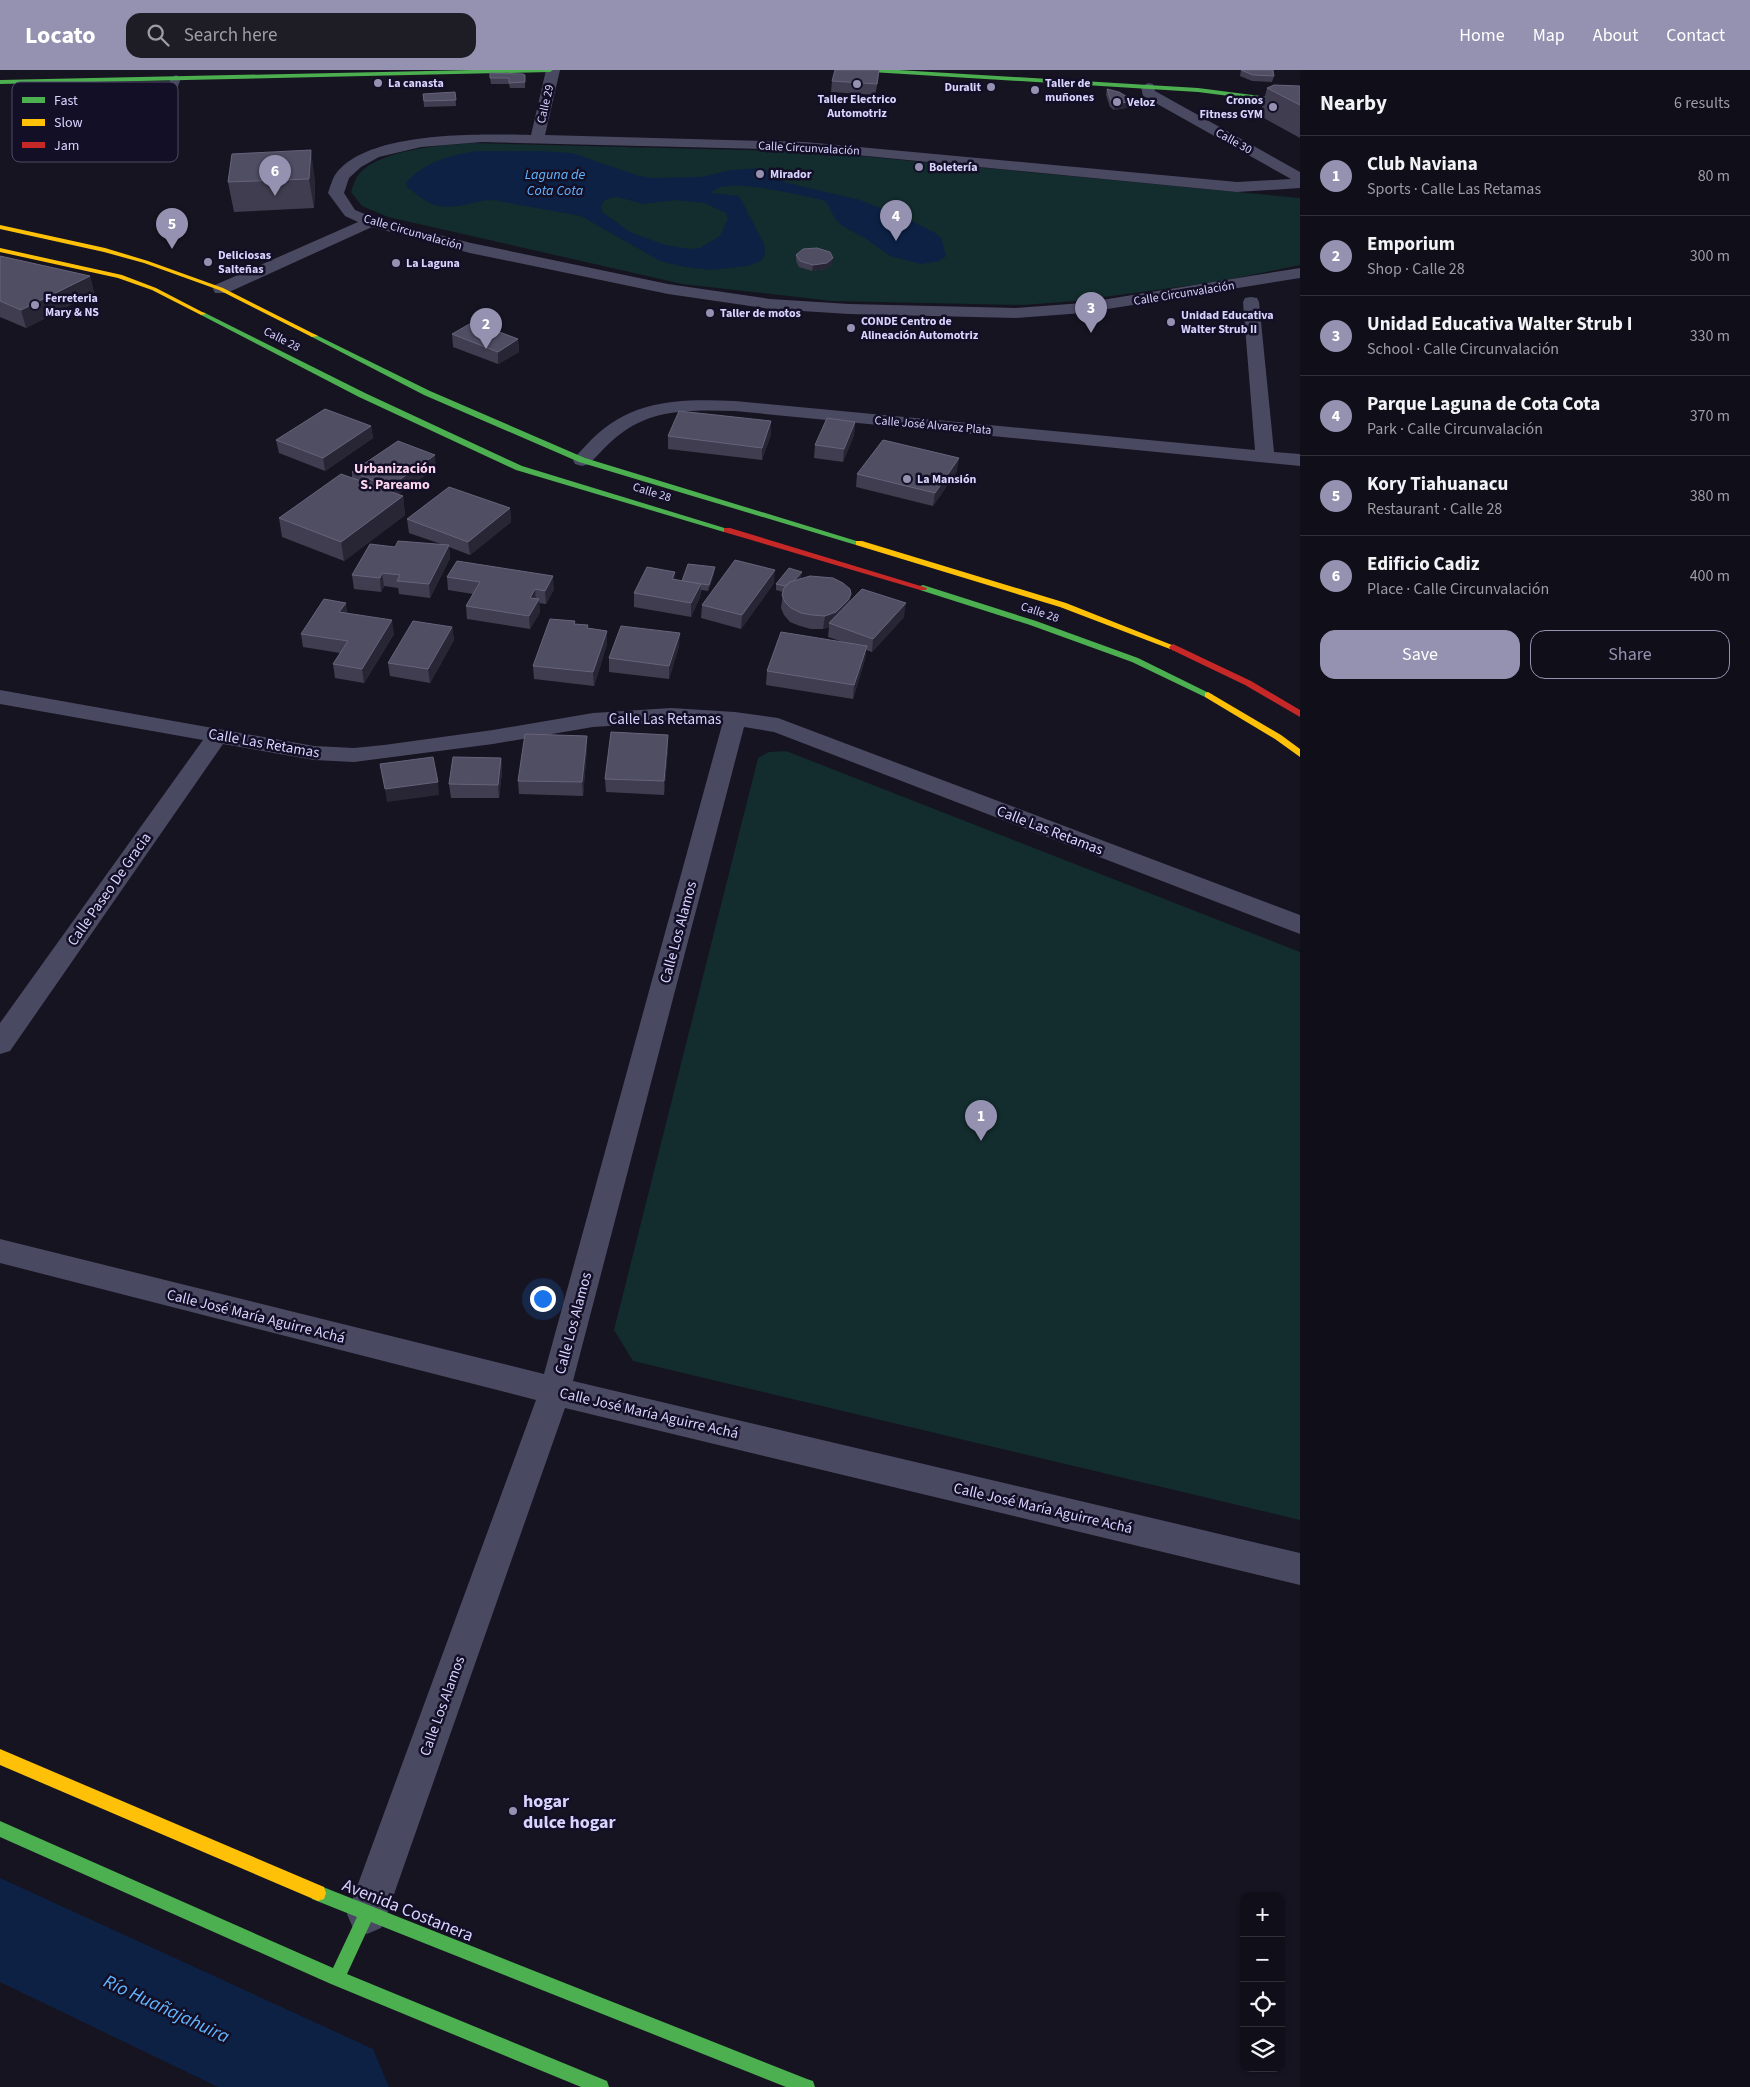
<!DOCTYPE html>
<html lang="en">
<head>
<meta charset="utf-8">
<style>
	body { margin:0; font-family:"Source Sans 3",sans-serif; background:#1e1d26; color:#f1f3f6 }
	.controls { position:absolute; right:15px; bottom:15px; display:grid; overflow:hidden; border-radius:10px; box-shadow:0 1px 4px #0004 }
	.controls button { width:45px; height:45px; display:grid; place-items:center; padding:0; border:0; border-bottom:1px solid #302f38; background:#100f19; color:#f1f3f6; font:25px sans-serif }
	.you { position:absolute; left:542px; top:1228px; width:18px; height:18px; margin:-12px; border:4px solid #fff; border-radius:50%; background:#1a73e8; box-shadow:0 0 0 8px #1a73e833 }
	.badge { display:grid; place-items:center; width:32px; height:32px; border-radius:50%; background:#9591b1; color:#fff; font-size:16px; font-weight:700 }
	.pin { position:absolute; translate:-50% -41px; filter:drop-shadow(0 1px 2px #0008) }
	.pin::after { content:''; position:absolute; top:26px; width:18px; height:15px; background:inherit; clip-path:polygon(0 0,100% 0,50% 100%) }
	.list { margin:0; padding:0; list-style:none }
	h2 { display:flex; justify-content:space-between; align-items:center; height:65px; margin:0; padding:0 20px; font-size:21px }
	h2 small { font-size:16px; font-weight:400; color:#9c9ca2 }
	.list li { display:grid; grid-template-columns:32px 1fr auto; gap:15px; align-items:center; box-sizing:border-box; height:80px; padding:0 20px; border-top:1px solid #302f38 }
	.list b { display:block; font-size:19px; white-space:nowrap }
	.list p { margin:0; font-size:16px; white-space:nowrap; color:#9c9ca2 }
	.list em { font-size:16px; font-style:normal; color:#9c9ca2 }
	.actions { display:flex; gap:10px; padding:15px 20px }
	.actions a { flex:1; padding:11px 0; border:1px solid #9591b1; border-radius:15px; text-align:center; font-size:18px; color:#9591b1 }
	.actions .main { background:#9591b1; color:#fff }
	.icon { flex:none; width:28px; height:28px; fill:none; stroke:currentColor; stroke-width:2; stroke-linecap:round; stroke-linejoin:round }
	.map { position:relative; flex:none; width:1300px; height:2017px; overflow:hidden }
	header { display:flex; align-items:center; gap:30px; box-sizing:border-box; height:70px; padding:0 25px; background:#9591b1; color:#fff }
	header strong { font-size:24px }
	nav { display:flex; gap:28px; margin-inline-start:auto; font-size:18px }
	.search { width:350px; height:45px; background:#1e1d26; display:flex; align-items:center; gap:12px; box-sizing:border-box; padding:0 18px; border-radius:15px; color:#9c9ca2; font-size:19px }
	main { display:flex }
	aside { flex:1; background:#100f19 }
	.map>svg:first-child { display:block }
	.green { fill:#132c2d }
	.water { fill:#0d2144; fill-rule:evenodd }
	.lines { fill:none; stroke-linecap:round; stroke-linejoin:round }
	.river { fill:#0d2144; fill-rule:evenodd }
	.lane { fill:#4a4962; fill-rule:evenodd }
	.street { fill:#4a4962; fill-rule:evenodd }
	.fast { fill:#4caf50; fill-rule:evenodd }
	.slow { fill:#ffc107; fill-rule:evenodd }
	.jam { fill:#c62828; fill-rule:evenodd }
	.wall { fill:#403d50 }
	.shaded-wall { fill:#282635 }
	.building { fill:#504e63; stroke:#66637b }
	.poi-dot { fill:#9591b1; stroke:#130f26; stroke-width:2 }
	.labels { text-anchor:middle; stroke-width:5; stroke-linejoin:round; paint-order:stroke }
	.far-poi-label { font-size:12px; font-weight:bold; fill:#d9d4ff; stroke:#130f26; text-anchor:start }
	.far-street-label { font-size:12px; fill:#d9d4ff; stroke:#130f26 }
	.far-water-label { font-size:14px; font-style:italic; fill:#62b6ff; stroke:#130f26 }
	.far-neighbourhood-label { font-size:14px; font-weight:bold; fill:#ffd6f0; stroke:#130f26 }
	.street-label { font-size:15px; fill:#d9d4ff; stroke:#130f26 }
	.near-poi-label { font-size:18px; font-weight:bold; fill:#d9d4ff; stroke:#130f26; text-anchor:start }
	.near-street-label { font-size:18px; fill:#d9d4ff; stroke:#130f26 }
	.near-water-label { font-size:19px; font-style:italic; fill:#62b6ff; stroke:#130f26 }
	.key { fill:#130f26; stroke:#4e4a67; stroke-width:1 }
	.key-label { font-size:14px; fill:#d9d4ff }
</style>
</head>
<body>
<header>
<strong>Locato</strong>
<div class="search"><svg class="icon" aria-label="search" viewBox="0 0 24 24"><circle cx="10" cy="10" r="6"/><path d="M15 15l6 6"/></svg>Search here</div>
<nav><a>Home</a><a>Map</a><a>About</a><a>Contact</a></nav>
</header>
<main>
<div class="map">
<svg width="1300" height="2017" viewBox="0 0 1300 2017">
	<rect width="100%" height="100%" fill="#161421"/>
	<g class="green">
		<path d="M474,73l344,9 482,46v67l-78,16 -147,20 -52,4 -191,-4 -150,-17 -294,-67 -26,-11 -11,-14c2,-6 4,-13 8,-18 21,-25 84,-29 115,-31z"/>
		<path d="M786,681l514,201v568l-667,-159 -19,-31 144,-572 11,-6z"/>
	</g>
	<path class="water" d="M477,81h61l34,2 67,23 14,2 49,-1 29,-7 32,-2 20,14 77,18 56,23 19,10 6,5 5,18 -7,5 -18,3 -31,-8 -25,-18 -21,-11 -9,-8 -8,-16 -4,-3c-21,-4 -98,-25 -112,-7l28,3 25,48 1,10 -4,7 -14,5 -36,4 -26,-3 -25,-6 -79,-45 -88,-16c-19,0 -39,11 -58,5 -9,-2 -19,-12 -27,-17l-2,-5c18,-21 45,-28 71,-32zM618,127l25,7 33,-4 29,3 21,10 2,6 -8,17 -20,12 -10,1 -25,-4 -35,-13 -28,-20c-3,-12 6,-14 16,-15z"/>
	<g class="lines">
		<path class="river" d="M0,1808l373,171 16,38h-171l-218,-105z"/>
		<path class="lane" d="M176,5l5,3 -16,43 -1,2h-8l-1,-2 16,-43z"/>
		<g class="street">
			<path d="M546,0h14l-15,65 260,7 432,40 54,-3 -148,-83 -2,-9 7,-4 5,1 2,7 145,81v16l-63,4 -432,-42 -323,-8 -61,5 -42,10 -18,10 -12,11 -5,15 11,17 22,9 94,24 197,41 102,15 79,5 167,4 67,-5 217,-35v10l-217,35 -67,5 -167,-4 -79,-5 -102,-15 -198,-41 -98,-26 -145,66h-12l-2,-4 2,-4 143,-63 -13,-6 -17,-23c2,-6 4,-13 7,-18 31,-45 147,-41 196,-40z"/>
			<path d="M1251,227l6,1 2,4 15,150 26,2v12l-565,-55c-39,-1 -79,-3 -112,21 -13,9 -23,21 -34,32l-7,2 -7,-2 -2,-4c5,-7 12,-13 18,-20 42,-41 88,-41 144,-39l520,49 -12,-148 2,-4z"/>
			<path d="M0,620l314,56 40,2 30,-3 109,-15 100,-17 78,-5 64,4 43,6 522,197v19l-526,-202 -30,-5 -171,654 727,172v32l-735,-177 -178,506 -6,14 -14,6 -14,-6 -6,-14 189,-514 -536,-137v-24l544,135 178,-649 -51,-3 -78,5 -100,17 -139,18 -40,-2 -91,-16 -213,307 -10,3v-31l203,-283 -203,-36z"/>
		</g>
		<g class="fast">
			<path d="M474,0h79l-3,2 -550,12v-4z"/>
			<path d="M868,0h30l300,18 102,13v4l-102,-13 -327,-20z"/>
			<path d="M203,242l162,81 157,73 209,64 -7,2 -208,-62 -157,-73 -158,-82v-2z"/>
			<path d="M314,264l116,57 155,67 278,85 -7,2 -277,-83 -155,-67 -112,-58 -2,-1z"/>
			<path d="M923,515l113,36 102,37 75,37 -2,2h-6l-73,-35 -102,-37 -110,-35v-4z"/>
			<path d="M0,1751l333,147 24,-51 -45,-18 -2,-6 2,-6 6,-2 489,194 6,2 2,6h-29l-415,-165 -24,52 260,107 2,6h-28l-250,-103 -331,-147z"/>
		</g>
		<g class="slow">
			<path d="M0,155l105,23 43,13 75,27 95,48 -6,1 -93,-47 -75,-27 -40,-11 -104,-23z"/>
			<path d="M0,178l122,27 34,13 50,26 -5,1 -49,-25 -34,-12 -118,-26z"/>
			<path d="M856,471h6l204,62 111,44 -1,2h-6l-110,-42 -204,-62z"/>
			<path d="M1208,622l73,43 19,14v8l-25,-18 -70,-42v-4z"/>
			<path d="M0,1679l324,138 2,6 -2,6 -6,2 -318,-136z"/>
		</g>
		<g class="jam">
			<path d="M724,458h6l197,60 -1,2h-6l-196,-58z"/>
			<path d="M1173,574l78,37 49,29v7l-55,-32 -75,-36 -1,-2z"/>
		</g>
	</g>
	<g class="wall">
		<path d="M879,0l-1,11 -3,14 -44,-3 1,-11z"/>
		<path d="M1241,0l33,6 -2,6 -20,-1 -12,-5z"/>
		<path d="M525,5v13h-15l-1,-4h-18l-1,-6z"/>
		<path d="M1300,16v52l-40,-22 7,-28z"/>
		<path d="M1107,19l27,12 -2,6 -18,3 -4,-3 -4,-12z"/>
		<path d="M455,22l1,14 -32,1 -1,-13z"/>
		<path d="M232,84l83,26 -1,28 -80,4 -6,-30z"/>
		<path d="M796,185l36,9 -6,5 -14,2 -13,-4 -3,-6z"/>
		<path d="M0,186l90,20 4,17 -68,35 -26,-11z"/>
		<path d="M452,264l66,5 1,13 -21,12 -45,-17z"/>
		<path d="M855,352l-1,13 -11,27 -29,-4 1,-13z"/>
		<path d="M371,356l2,12 -48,33 -46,-18 -3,-13z"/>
		<path d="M771,364l-9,26 -94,-11v-13z"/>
		<path d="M436,398l-38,26 5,2 2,19 -61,46 -62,-24 -3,-19 73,-40v-6z"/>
		<path d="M957,401l-24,35 -77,-19 1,-13z"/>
		<path d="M510,438l1,14 -41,33 -21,-8 1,11 -20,40 -31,-4 -1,-6 -14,-2 -3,6 -27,-3 -2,-14 43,-28 46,-3 -32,-11 -2,-14z"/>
		<path d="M714,504l-6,17 -7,-1 -1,7 -9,20 -57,-10v-14l41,-13 7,1z"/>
		<path d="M447,507l107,12 -8,15 -7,-1 1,9 -10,17 -63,-10 -1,-13 7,-12 -25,-4z"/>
		<path d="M801,508l49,23 54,16 -32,35 -6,-2 -1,9 -12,40 -87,-14 1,-14 76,-29 -15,-5 1,-10 -6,2h-12l-11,-3 -10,-4 -6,-7 -3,-7 2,-16 -7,-2v-6z"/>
		<path d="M774,513l-33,46 -40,-11 1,-13z"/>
		<path d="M348,543l46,21 -30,49 -29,-5 -2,-14 7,-11 -37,-6 -2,-13z"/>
		<path d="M575,554l13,4 19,3v13l-13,42 -60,-7 -1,-13z"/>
		<path d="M452,557l2,13 -24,43 -40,-7 -2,-13z"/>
		<path d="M679,576l-10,33 -60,-7v-14z"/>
		<path d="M587,666v13l-4,47 -64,-2 -1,-13z"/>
		<path d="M668,678l-4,47 -58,-3 -1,-13z"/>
		<path d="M501,688l1,13 -3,27h-48l-2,-14z"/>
	</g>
	<g class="shaded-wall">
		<path d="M1134,31l-2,6 -18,3 1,-6z"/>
		<path d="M311,80l4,30 -1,28 -5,-29z"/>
		<path d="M833,188l-1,6 -6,5 -14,2 1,-6z"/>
		<path d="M90,206l4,17 -68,35 -5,-18z"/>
		<path d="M518,269l1,13 -21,12v-12z"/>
		<path d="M771,351v13l-9,26v-12z"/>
		<path d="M855,352l-1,13 -11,27 1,-13z"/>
		<path d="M371,356l2,12 -48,33 -2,-13z"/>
		<path d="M435,385l1,13 -46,32 -1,-13z"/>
		<path d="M959,388l-2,13 -24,35 2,-13z"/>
		<path d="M403,426l2,19 -61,46 -3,-19z"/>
		<path d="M510,438l1,14 -41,33 -2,-13z"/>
		<path d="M449,475l1,13 -20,40 -1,-14z"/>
		<path d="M715,497l-1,7 -6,17 1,-6z"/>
		<path d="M775,500l-1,13 -33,46 1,-14z"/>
		<path d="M675,502v14l-3,-7z"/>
		<path d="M802,502l-1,6 -13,9z"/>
		<path d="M382,503l2,13 -3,6 -1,-14z"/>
		<path d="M553,506l1,13 -8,15 -1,-13z"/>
		<path d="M701,514l-1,13 -9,20v-14z"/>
		<path d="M535,519l1,13 -6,-4z"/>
		<path d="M851,524l-1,13 -21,16v4l-6,2 2,-13z"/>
		<path d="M539,529l1,13 -10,17 -1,-13z"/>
		<path d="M346,533l2,13 -9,-4z"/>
		<path d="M906,533l-2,14 -32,35 1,-13z"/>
		<path d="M392,550l2,14 -30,49 -2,-14z"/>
		<path d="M452,557l2,13 -24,43 -2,-14z"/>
		<path d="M607,561v13l-13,42 -1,-14z"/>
		<path d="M680,563l-1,13 -10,33v-13z"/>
		<path d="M867,576l-2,13 -12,40 1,-14z"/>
		<path d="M668,665v13l-4,47v-14z"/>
		<path d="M587,666v13l-4,47 -1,-14z"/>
		<path d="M501,688l1,13 -3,27 -1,-13z"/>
		<path d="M438,712l1,13 -52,7 -2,-13z"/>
	</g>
	<g class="building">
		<path d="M835,0h44l-2,14 -45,-3z"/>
		<path d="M1241,0h32l1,6 -21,-1z"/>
		<path d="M490,3l33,1 2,1v7l-16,1v-5h-19z"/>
		<path d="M1274,15l26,1v19l-33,-17z"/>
		<path d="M1107,19l12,3 15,9 -19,3 -4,-3z"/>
		<path d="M455,22l1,8 -32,1 -1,-7z"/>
		<path d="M311,80l-2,29 -81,3 4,-28z"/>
		<path d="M817,178l13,4 3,6 -6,5 -14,2 -13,-4 -4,-6 7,-6z"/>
		<path d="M0,186l90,20 -69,34 -21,-9z"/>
		<path d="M473,252l45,17 -20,13 -46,-18z"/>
		<path d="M325,339l46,17 -48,32 -47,-18z"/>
		<path d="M679,341l92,10 -9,27 -94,-12z"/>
		<path d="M827,348l28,4 -11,27 -29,-4z"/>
		<path d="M883,370l76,18 -24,35 -78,-19z"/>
		<path d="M398,371l37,14 -46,32 -37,-15z"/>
		<path d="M341,404l62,22 -62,46 -62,-24z"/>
		<path d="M449,417l61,21 -42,34 -61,-23z"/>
		<path d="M398,471l51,4 -20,39 -32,-3 3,-6 -18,-2 -2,5 -28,-3 18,-31 25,3z"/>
		<path d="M735,490l40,10 -33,45 -40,-10z"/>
		<path d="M457,491l96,15 -8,15 -10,-2 -5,9 9,1 -10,17 -63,-10 14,-24 -33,-5z"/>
		<path d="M688,494l27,3 -6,18 -27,-4z"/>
		<path d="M647,497l28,5 -3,7 29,5 -10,19 -57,-10z"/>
		<path d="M789,498l13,4 -8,9 -4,1 -5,4 -9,-2z"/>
		<path d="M810,506l23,2 10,5 7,6 1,5 -3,6 -12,12 -11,4 -13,-1 -11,-2 -10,-5 -6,-6 -3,-7 2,-7 6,-6z"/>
		<path d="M862,519l44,14 -33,36 -44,-16z"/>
		<path d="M324,529l22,4 -7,9 53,8 -30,49 -29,-5 15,-23 -47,-7z"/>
		<path d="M550,549l25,2 -1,3 14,1 -1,3 20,3 -14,41 -60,-6z"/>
		<path d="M413,551l39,6 -24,42 -40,-6z"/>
		<path d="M621,556l59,7 -11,33 -60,-8z"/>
		<path d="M781,562l86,14 -13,39 -87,-14z"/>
		<path d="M611,662l57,3 -4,46 -59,-2z"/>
		<path d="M525,664l62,2 -5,46 -64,-1z"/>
		<path d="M433,687l5,25 -53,7 -5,-25z"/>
		<path d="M453,687l48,1 -3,27 -49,-1z"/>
	</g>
	<g class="poi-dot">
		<circle cx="378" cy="13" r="5"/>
		<circle cx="857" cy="14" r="5"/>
		<circle cx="991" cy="17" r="5"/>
		<circle cx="1035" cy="20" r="5"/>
		<circle cx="1117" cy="32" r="5"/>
		<circle cx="1273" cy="37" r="5"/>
		<circle cx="919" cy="97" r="5"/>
		<circle cx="760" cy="104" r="5"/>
		<circle cx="208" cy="192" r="5"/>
		<circle cx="396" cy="193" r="5"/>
		<circle cx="35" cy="235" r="5"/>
		<circle cx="710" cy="243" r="5"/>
		<circle cx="1171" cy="252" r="5"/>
		<circle cx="851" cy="258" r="5"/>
		<circle cx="907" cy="409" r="5"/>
		<circle cx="513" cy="1741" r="5"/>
	</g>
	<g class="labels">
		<g class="far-poi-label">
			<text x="388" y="17">La canasta</text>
			<text x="1045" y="17">Taller de<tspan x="1045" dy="14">muñones</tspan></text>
			<text x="981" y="21" text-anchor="end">Duralit</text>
			<text x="857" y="33" text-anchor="middle">Taller Electrico<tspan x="857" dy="14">Automotriz</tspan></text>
			<text x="1263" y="34" text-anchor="end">Cronos<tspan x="1263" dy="14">Fitness GYM</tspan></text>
			<text x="1127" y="36">Veloz</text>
			<text x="929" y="101">Boletería</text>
			<text x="770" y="108">Mirador</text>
			<text x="218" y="189">Deliciosas<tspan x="218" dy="14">Salteñas</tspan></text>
			<text x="406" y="197">La Laguna</text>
			<text x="45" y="232">Ferreteria<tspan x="45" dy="14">Mary &amp; NS</tspan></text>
			<text x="720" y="247">Taller de motos</text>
			<text x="1181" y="249">Unidad Educativa<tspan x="1181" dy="14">Walter Strub II</tspan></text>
			<text x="861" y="255">CONDE Centro de<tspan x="861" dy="14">Alineación Automotriz</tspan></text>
			<text x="917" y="413">La Mansión</text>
		</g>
		<g class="far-street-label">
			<text transform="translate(545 34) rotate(-77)" y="4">Calle 29</text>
			<text transform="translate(1234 71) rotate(29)" y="4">Calle 30</text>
			<text transform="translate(809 78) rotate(3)" y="4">Calle Circunvalación</text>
			<text transform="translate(413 162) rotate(16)" y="4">Calle Circunvalación</text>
			<text transform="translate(1184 223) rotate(-9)" y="4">Calle Circunvalación</text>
			<text transform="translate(282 269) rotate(27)" y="4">Calle 28</text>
			<text transform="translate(933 355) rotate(5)" y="4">Calle José Alvarez Plata</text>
			<text transform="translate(652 422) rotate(17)" y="4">Calle 28</text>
			<text transform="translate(1040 542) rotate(19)" y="4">Calle 28</text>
		</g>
		<g class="far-water-label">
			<text x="555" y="109">Laguna de<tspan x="555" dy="16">Cota Cota</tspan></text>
		</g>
		<g class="far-neighbourhood-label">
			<text x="395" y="403">Urbanización<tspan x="395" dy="16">S. Pareamo</tspan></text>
		</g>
		<g class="street-label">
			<text x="665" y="654">Calle Las Retamas</text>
			<text transform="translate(264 673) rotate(10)" y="5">Calle Las Retamas</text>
			<text transform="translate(1050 760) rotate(21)" y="5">Calle Las Retamas</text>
			<text transform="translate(109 819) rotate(-55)" y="5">Calle Paseo De Gracia</text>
			<text transform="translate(678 862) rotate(-75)" y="5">Calle Los Alamos</text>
			<text transform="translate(256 1246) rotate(14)" y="5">Calle José María Aguirre Achá</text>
			<text transform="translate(573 1253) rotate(-75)" y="5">Calle Los Alamos</text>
			<text transform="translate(649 1343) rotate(13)" y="5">Calle José María Aguirre Achá</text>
			<text transform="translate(1043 1438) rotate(13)" y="5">Calle José María Aguirre Achá</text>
			<text transform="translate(442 1636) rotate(-70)" y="5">Calle Los Alamos</text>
		</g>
		<g class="near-poi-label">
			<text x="523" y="1737">hogar<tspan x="523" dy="21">dulce hogar</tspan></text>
		</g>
		<g class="near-street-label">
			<text transform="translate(408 1840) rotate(22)" y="6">Avenida Costanera</text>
		</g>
		<g class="near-water-label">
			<text transform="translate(167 1938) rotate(25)" y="7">Río Huañajahuira</text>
		</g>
	</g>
	<rect x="12" y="12" width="166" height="80" rx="8" class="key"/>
	<rect x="22" y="27" width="23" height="6" fill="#4caf50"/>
	<rect x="22" y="49" width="23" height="7" fill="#ffc107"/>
	<rect x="22" y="72" width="23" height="6" fill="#c62828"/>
	<g class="key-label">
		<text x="54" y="35">Fast</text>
		<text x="54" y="57">Slow</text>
		<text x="54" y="80">Jam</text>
	</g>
</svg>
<div class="controls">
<button>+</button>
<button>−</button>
<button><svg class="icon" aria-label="locate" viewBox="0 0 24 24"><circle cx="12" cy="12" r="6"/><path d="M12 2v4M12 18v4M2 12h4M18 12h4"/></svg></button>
<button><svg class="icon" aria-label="layers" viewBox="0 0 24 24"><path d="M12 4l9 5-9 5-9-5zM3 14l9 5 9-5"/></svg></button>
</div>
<div class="you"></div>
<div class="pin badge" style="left:981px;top:1071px">1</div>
<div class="pin badge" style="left:486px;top:279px">2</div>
<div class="pin badge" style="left:1091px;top:263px">3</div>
<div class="pin badge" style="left:896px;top:171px">4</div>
<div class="pin badge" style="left:172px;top:179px">5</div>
<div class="pin badge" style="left:275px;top:126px">6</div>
</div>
<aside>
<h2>Nearby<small>6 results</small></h2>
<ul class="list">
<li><span class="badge">1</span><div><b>Club Naviana</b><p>Sports · Calle Las Retamas</p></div><em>80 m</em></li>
<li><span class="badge">2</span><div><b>Emporium</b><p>Shop · Calle 28</p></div><em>300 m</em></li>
<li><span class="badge">3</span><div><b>Unidad Educativa Walter Strub I</b><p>School · Calle Circunvalación</p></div><em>330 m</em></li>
<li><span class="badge">4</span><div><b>Parque Laguna de Cota Cota</b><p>Park · Calle Circunvalación</p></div><em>370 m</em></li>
<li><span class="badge">5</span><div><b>Kory Tiahuanacu</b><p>Restaurant · Calle 28</p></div><em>380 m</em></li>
<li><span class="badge">6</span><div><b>Edificio Cadiz</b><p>Place · Calle Circunvalación</p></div><em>400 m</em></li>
</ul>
<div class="actions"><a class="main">Save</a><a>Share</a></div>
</aside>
</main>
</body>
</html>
